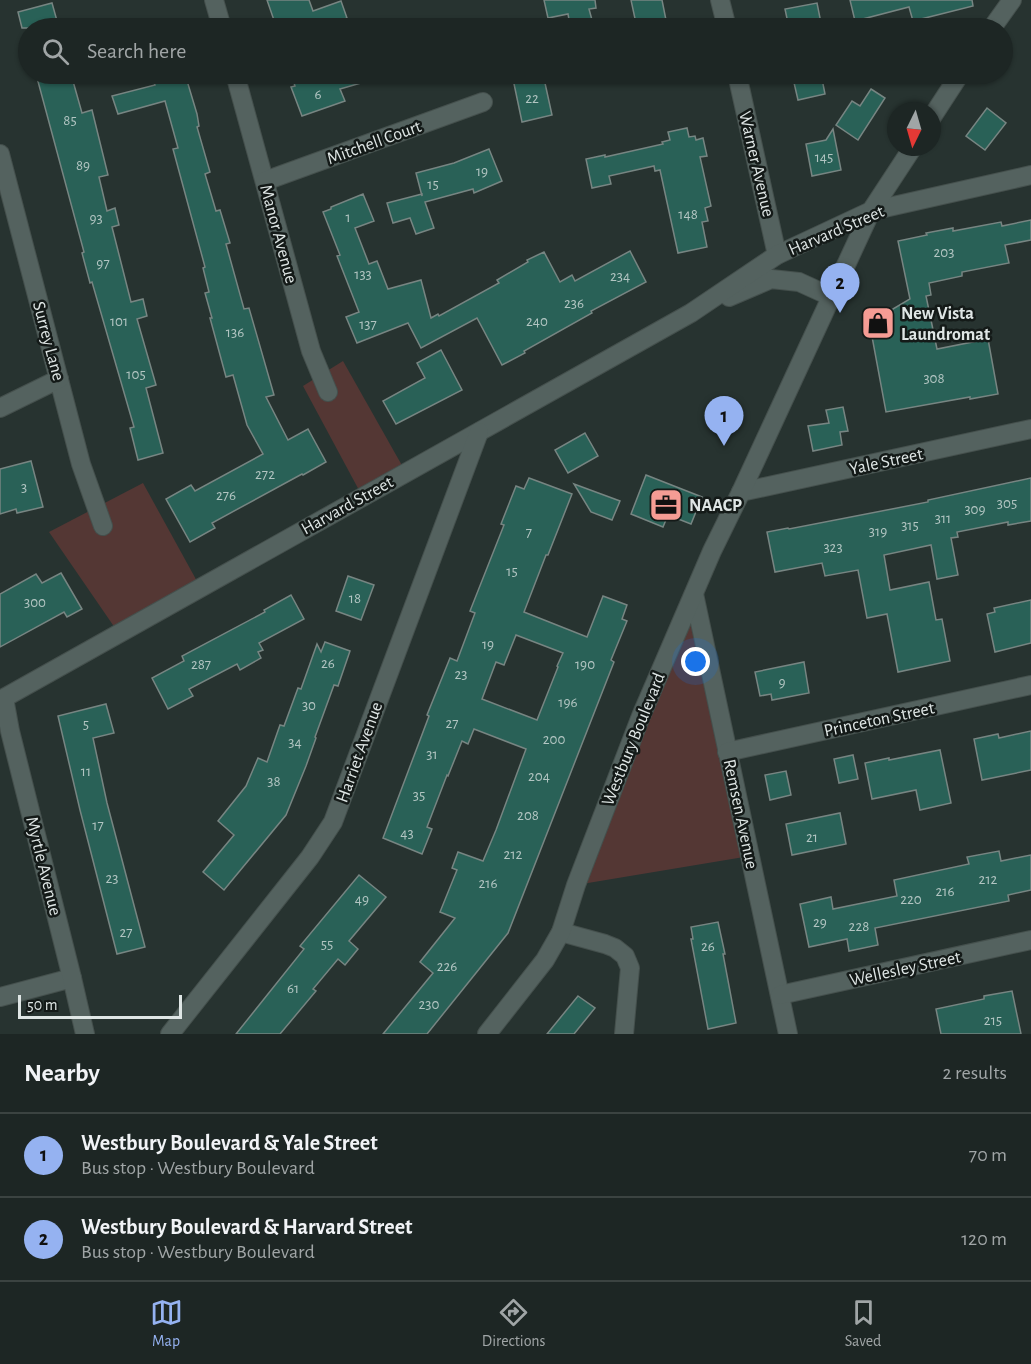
<!DOCTYPE html>
<html lang="en">
<head>
<meta charset="utf-8">
<style>
	body { margin:0; font-family:"Alegreya Sans",sans-serif; background:#252e2c; color:#f1f3f6 }
	.compass { position:absolute; left:887px; top:102px; width:54px; height:54px; border-radius:50%; background:#1d2624; box-shadow:0 2px 4px #0004; rotate:185deg }
	.scale { position:absolute; left:18px; bottom:15px; width:164px; box-sizing:border-box; padding-left:6px; border:3px solid #dfe6e5; border-top:0; font-size:16px; line-height:21px; white-space:nowrap; color:#dfe6e5; -webkit-text-stroke:4px #141a18; paint-order:stroke }
	.you { position:absolute; left:696px; top:662px; width:21px; height:21px; margin:-15px; border:4px solid #fff; border-radius:50%; background:#1a73e8; box-shadow:0 0 0 9px #1a73e833 }
	.badge { display:grid; place-items:center; width:39px; height:39px; border-radius:50%; background:#95b2f1; color:#111; font-size:20px; font-weight:700 }
	.pin { position:absolute; translate:-50% -50px; filter:drop-shadow(0 2px 3px #0008) }
	.pin::after { content:''; position:absolute; top:32px; width:21px; height:18px; background:inherit; clip-path:polygon(0 0,100% 0,50% 100%) }
	.list { margin:0; padding:0; list-style:none }
	h2 { display:flex; justify-content:space-between; align-items:center; height:78px; margin:0; padding:0 24px; font-size:26px }
	h2 small { font-size:20px; font-weight:400; color:#a0a5a6 }
	.list li { display:grid; grid-template-columns:39px 1fr auto; gap:18px; align-items:center; box-sizing:border-box; height:84px; padding:0 24px; border-top:2px solid #3b4341 }
	.list b { display:block; font-size:22px; white-space:nowrap }
	.list p { margin:0; font-size:20px; white-space:nowrap; color:#a0a5a6 }
	.list em { font-size:20px; font-style:normal; color:#a0a5a6 }
	.icon { flex:none; width:33px; height:33px; fill:none; stroke:currentColor; stroke-width:2; stroke-linecap:round; stroke-linejoin:round }
	.map { position:relative; flex:none; width:1031px; height:1034px; overflow:hidden }
	.search { position:absolute; background:#1d2624; box-shadow:0 2px 4px #0004; left:18px; right:18px; top:18px; height:66px; display:flex; align-items:center; gap:15px; box-sizing:border-box; padding:0 21px; border-radius:33px; color:#a0a5a6; font-size:22px }
	.sheet { height:246px; background:#1d2624 }
	nav { display:flex; justify-content:space-around; align-items:center; box-sizing:border-box; height:84px; border-top:2px solid #3b4341; background:#1d2624; font-size:16px; color:#a0a5a6 }
	nav a { display:grid; justify-items:center; gap:3px }
	nav .on { color:#95b2f1 }
	.map>svg:first-child { display:block }
	.green { fill:#543734 }
	.building { fill:#296157; stroke:#778582; stroke-width:1.5; fill-rule:evenodd }
	.lines { fill:none; stroke-linecap:round; stroke-linejoin:round }
	.minor-casing { stroke:#45504d; stroke-width:20 }
	.minor { stroke:#54625f; stroke-width:18 }
	.labels { text-anchor:middle; stroke-width:5; stroke-linejoin:round; paint-order:stroke }
	.number-label { font-size:15px; fill:#b2c5c2 }
	.street-label { font-size:18px; fill:#dfe6e5; stroke:#141a18 }
	.poi-label { font-size:18px; font-weight:bold; fill:#dfe6e5; stroke:#141a18; text-anchor:start }
</style>
</head>
<body>
<div class="map">
<svg width="1031" height="1034" viewBox="0 0 1031 1034">
	<rect width="100%" height="100%" fill="#273330"/>
	<g class="green">
		<path d="M343,361l61,108 -44,23 -57,-106z"/>
		<path d="M143,483l55,100 -83,45 -66,-96z"/>
		<path d="M694,594l56,262 -174,29z"/>
	</g>
	<g class="building">
		<path d="M267,0h42l4,11 28,-10 6,17 -27,10h-47v-1l3,-1z"/>
		<path d="M544,0h51l1,8 -7,1 3,11 -22,5 -2,-11 -20,4z"/>
		<path d="M631,0h31l5,25 -17,3h-13z"/>
		<path d="M850,0h122l1,6 -60,15 -4,-14 -54,14z"/>
		<path d="M52,3l7,25h-37l-4,-16z"/>
		<path d="M817,3l5,25h-33l-4,-19z"/>
		<path d="M36,74h35l11,39 10,-3 16,65 -9,2 8,34 8,-3 4,17 -7,2 19,75 12,-3 4,17 -10,3 19,66 -10,3 17,65 -25,7 -8,-32 4,-1 -42,-145 -2,1 -8,-30 2,-1z"/>
		<path d="M151,74h34l12,40 2,12 -2,1 13,45 -5,2 11,37 4,-1 10,33 -4,1 18,65 5,-1 25,87 -8,2 22,43 20,-11 18,33 -23,13 -1,-1 -90,49 3,5 -25,14 -24,-43 25,-14 4,6 68,-37 -16,-29 -14,-50 -7,2 -16,-59h2l-7,-25 4,-1 -6,-24 2,-1 -32,-118 5,-1 -13,-47 -47,13 -6,-18 43,-11z"/>
		<path d="M291,74h83l1,5 -35,10 5,12 -43,15 -11,-29 4,-1z"/>
		<path d="M543,74l9,41 -30,7 -9,-43z"/>
		<path d="M792,74h29l4,20 -27,6z"/>
		<path d="M871,89l14,9 -27,42 -22,-15 16,-24 8,5z"/>
		<path d="M987,108l19,15 -21,27 -19,-14z"/>
		<path d="M687,128l2,9 6,-1 1,4 7,-2 4,18 -7,1 11,49 -6,2 3,13 -6,1 5,25 -29,6 -18,-83 -5,1 -1,-5 -45,10 2,8 -19,4 -6,-29 19,-4v2l58,-13 -1,-2 8,-2 -2,-8z"/>
		<path d="M833,129l8,41 -29,6 -6,-32 20,-4z"/>
		<path d="M489,149l13,32 -28,12 -1,-4 -48,13 9,26 -18,6 -6,-16 -17,5 -6,-20 35,-9v2l-6,-23 38,-10z"/>
		<path d="M363,194l11,27 -19,7 14,36 8,-3 11,28 33,-9 10,38 7,-4 1,2 60,-33 -2,-3 31,-18 -1,-2 17,-8 16,30 12,-7 3,6 55,-30 16,31 -55,29 1,2 -68,38 1,2 -23,12 -25,-47 -56,30 -13,-25 -51,20 -11,-26 13,-5 -22,-56 3,-1 -17,-43 8,-3v-2z"/>
		<path d="M1031,220v20l-26,5 4,18 -47,9v4l-33,7 2,12 -5,1 11,53 51,-10 10,55 -28,5v-2l-84,15 -18,-97 25,-6 17,-10 -12,-58 29,-6 -1,-2 27,-5v3l48,-9 1,4z"/>
		<path d="M441,350l21,40 -66,34 -13,-23 42,-23 -8,-15z"/>
		<path d="M843,407l5,24 -8,1 2,13 -29,6 -5,-25 21,-3 -3,-13z"/>
		<path d="M585,433l13,23 -30,17 -13,-23z"/>
		<path d="M31,461l12,46 -26,6 -1,-4 -16,5v-45z"/>
		<path d="M646,475l56,22 -11,27 -23,-9 -5,12 -32,-13z"/>
		<path d="M529,478l43,16 -24,61h-2l-22,57 63,25 16,-41 24,9 -5,14 5,2 -16,39 3,2 -106,271 -81,101h-44l50,-61 -13,-11 35,-44 -15,-6 17,-42 -5,-2 6,-16 25,9 13,-31 30,-81 -52,-20 -6,15 -6,-3 -14,35 -1,-1 -20,52 5,2 -10,25 -39,-16 46,-122 -2,-1 23,-57 7,3 18,-48 -5,-2 34,-86 -3,-1 15,-38 8,3zM516,635l47,18 -6,13 1,1 -21,53 -55,-21 14,-37 8,3z"/>
		<path d="M1031,478v43l-23,4v-3l-51,10 1,5 -7,1 7,37 -21,4 -6,-34 -47,10 6,35 39,-8 7,38 6,-1 8,42 -52,11 -11,-58 -20,4 -9,-48 -33,6 -3,-13 -47,9 -8,-40 21,-4 1,1 139,-27v-2z"/>
		<path d="M574,484l46,17 -8,19 -21,-8z"/>
		<path d="M61,573l21,36 -15,8 -3,-5 -64,35v-53l36,-20 6,9z"/>
		<path d="M348,576l26,9 -13,35 -25,-9z"/>
		<path d="M291,595l13,24 -45,24 4,7 -5,2 3,6 -21,12 -3,-6 -48,25 4,7 -25,13 -16,-31 32,-17 -2,-5 83,-44 -1,-2z"/>
		<path d="M1031,600v43l-36,9 -8,-38 8,-2 -1,-4z"/>
		<path d="M325,642l25,9 -12,35 -4,-1 -19,52 1,1 -10,28 -20,49 -62,75 -21,-18 31,-37 -16,-14 28,-35 12,-28 9,4 13,-37 4,1 14,-38 3,1 16,-45 4,8z"/>
		<path d="M804,662l5,31 -37,7 -1,-6 -11,2 -5,-24z"/>
		<path d="M106,704l8,29 -21,5 14,65 38,144 -28,7 -37,-144 -22,-94z"/>
		<path d="M1031,731v39l-49,10 -8,-41 24,-5 1,4z"/>
		<path d="M940,750l11,53 -31,7 -4,-20 -44,9 -7,-36 24,-5v2z"/>
		<path d="M853,755l5,24 -19,4 -5,-24z"/>
		<path d="M786,771l5,24 -21,5 -5,-25z"/>
		<path d="M840,813l6,31 -54,11 -6,-31z"/>
		<path d="M999,851l2,10 30,-6v35l-23,5 1,6 -134,27 3,17 -29,6 -2,-12 -38,8 -9,-43 31,-7 2,12 64,-13 -3,-16 75,-16 -2,-7z"/>
		<path d="M359,875l27,22 -37,44 9,8 -13,16 -7,-6 -25,30 3,2 -36,43h-44l68,-85 -4,-3z"/>
		<path d="M718,922l7,32h-2l13,69 -28,6 -17,-90h2l-2,-12z"/>
		<path d="M1012,991l9,43h-80l-5,-25 48,-10v-3z"/>
		<path d="M578,996l17,12 -21,26h-27z"/>
	</g>
	<g class="lines">
		<defs>
			<g id="minor">
				<path d="M214,0l8,28"/>
				<path d="M720,0l7,28"/>
				<path d="M992,28l20,-28"/>
				<path d="M235,74l76,277 17,41"/>
				<path d="M737,74l40,181"/>
				<path d="M932,117l28,-43"/>
				<path d="M0,154l81,310 22,62"/>
				<path d="M265,181l218,-79"/>
				<path d="M729,297l42,-18 28,3 33,15"/>
				<path d="M0,408l59,-29"/>
				<path d="M741,492l290,-63"/>
				<path d="M694,594l94,440"/>
				<path d="M727,752l304,-67"/>
				<path d="M561,932l44,12 10,4 10,8 5,12 -6,66"/>
				<path d="M780,995l251,-55"/>
				<path d="M0,997l72,-19"/>
				<path d="M85,1034l-13,-56 -62,-247 -6,-33 687,-385 86,-58 94,-44 160,-36"/>
				<path d="M170,1034l140,-177 23,-35 146,-390"/>
				<path d="M487,1034l58,-74 16,-28 15,-47 65,-169 71,-165 29,-59 130,-281 42,-64"/>
			</g>
		</defs>
		<use href="#minor" class="minor-casing"/>
		<use href="#minor" class="minor"/>
	</g>
	<defs>
		<symbol id="shop-square" viewBox="-11 -11 22 22"><rect x="-9" y="-9" width="18" height="18" rx="4" fill="#f59c94" stroke="#141a18"/><path d="M-5-2.5h2.3a2.7 3.5 0 0 1 5.4 0H5L5.5 6h-11ZM-1.5-2.5h3a1.5 2.3 0 0 0-3 0Z" fill="#111"/></symbol>
		<symbol id="office-square" viewBox="-11 -11 22 22"><rect x="-9" y="-9" width="18" height="18" rx="4" fill="#f59c94" stroke="#141a18"/><path d="M-6-3h4V-5.5h4V-3h4V5H-6ZM-1-4.5V-3h2v-1.5ZM-6 0V1H6V0Z" fill="#111"/></symbol>
	</defs>
	<g fill-rule="evenodd">
		<use href="#shop-square" x="859" y="304" width="38" height="38"/>
		<use href="#office-square" x="647" y="486" width="38" height="38"/>
	</g>
	<g class="labels">
		<g class="number-label">
			<text x="318" y="99">6</text>
			<text x="532" y="103">22</text>
			<text x="70" y="125">85</text>
			<text x="824" y="162">145</text>
			<text x="83" y="170">89</text>
			<text x="482" y="176">19</text>
			<text x="433" y="189">15</text>
			<text x="688" y="219">148</text>
			<text x="348" y="222">1</text>
			<text x="96" y="223">93</text>
			<text x="944" y="257">203</text>
			<text x="103" y="268">97</text>
			<text x="363" y="279">133</text>
			<text x="620" y="281">234</text>
			<text x="574" y="308">236</text>
			<text x="119" y="326">101</text>
			<text x="537" y="326">240</text>
			<text x="368" y="329">137</text>
			<text x="235" y="337">136</text>
			<text x="136" y="379">105</text>
			<text x="934" y="383">308</text>
			<text x="265" y="479">272</text>
			<text x="24" y="492">3</text>
			<text x="226" y="500">276</text>
			<text x="1007" y="508">305</text>
			<text x="975" y="514">309</text>
			<text x="943" y="523">311</text>
			<text x="910" y="530">315</text>
			<text x="878" y="536">319</text>
			<text x="529" y="537">7</text>
			<text x="833" y="552">323</text>
			<text x="512" y="576">15</text>
			<text x="355" y="603">18</text>
			<text x="35" y="607">300</text>
			<text x="488" y="649">19</text>
			<text x="328" y="668">26</text>
			<text x="201" y="669">287</text>
			<text x="585" y="669">190</text>
			<text x="461" y="679">23</text>
			<text x="782" y="687">9</text>
			<text x="568" y="707">196</text>
			<text x="309" y="710">30</text>
			<text x="452" y="728">27</text>
			<text x="86" y="729">5</text>
			<text x="554" y="744">200</text>
			<text x="295" y="747">34</text>
			<text x="432" y="759">31</text>
			<text x="86" y="776">11</text>
			<text x="539" y="781">204</text>
			<text x="274" y="786">38</text>
			<text x="419" y="800">35</text>
			<text x="528" y="820">208</text>
			<text x="98" y="830">17</text>
			<text x="407" y="838">43</text>
			<text x="812" y="842">21</text>
			<text x="513" y="859">212</text>
			<text x="112" y="883">23</text>
			<text x="988" y="884">212</text>
			<text x="488" y="888">216</text>
			<text x="945" y="896">216</text>
			<text x="362" y="904">49</text>
			<text x="911" y="904">220</text>
			<text x="820" y="927">29</text>
			<text x="859" y="931">228</text>
			<text x="126" y="937">27</text>
			<text x="327" y="949">55</text>
			<text x="708" y="951">26</text>
			<text x="447" y="971">226</text>
			<text x="293" y="993">61</text>
			<text x="429" y="1009">230</text>
			<text x="993" y="1025">215</text>
		</g>
		<g class="street-label">
			<text transform="translate(374 142) rotate(-20)" y="6">Mitchell Court</text>
			<text transform="translate(757 164) rotate(77)" y="6">Warner Avenue</text>
			<text transform="translate(836 230) rotate(-23)" y="6">Harvard Street</text>
			<text transform="translate(279 234) rotate(75)" y="6">Manor Avenue</text>
			<text transform="translate(49 341) rotate(75)" y="6">Surrey Lane</text>
			<text transform="translate(886 461) rotate(-12)" y="6">Yale Street</text>
			<text transform="translate(347 505) rotate(-29)" y="6">Harvard Street</text>
			<text transform="translate(879 719) rotate(-12)" y="6">Princeton Street</text>
			<text transform="translate(633 739) rotate(-68)" y="6">Westbury Boulevard</text>
			<text transform="translate(359 752) rotate(-70)" y="6">Harriet Avenue</text>
			<text transform="translate(741 814) rotate(78)" y="6">Remsen Avenue</text>
			<text transform="translate(44 866) rotate(76)" y="6">Myrtle Avenue</text>
			<text transform="translate(905 968) rotate(-12)" y="6">Wellesley Street</text>
		</g>
		<g class="poi-label">
			<text x="901" y="319">New Vista<tspan x="901" dy="21">Laundromat</tspan></text>
			<text x="689" y="511">NAACP</text>
		</g>
	</g>
</svg>
<svg class="compass" viewBox="-18 -18 36 36"><path d="M0-13l5 13h-10z" fill="#e53935"/><path d="M0 13l5-13h-10z" fill="#a0a5a6"/></svg>
<div class="scale">50 m</div>
<div class="you"></div>
<div class="pin badge" style="left:724px;top:446px">1</div>
<div class="pin badge" style="left:840px;top:313px">2</div>
<div class="search"><svg class="icon" aria-label="search" viewBox="0 0 24 24"><circle cx="10" cy="10" r="6"/><path d="M15 15l6 6"/></svg>Search here</div>
</div>
<section class="sheet">
<h2>Nearby<small>2 results</small></h2>
<ul class="list">
<li><span class="badge">1</span><div><b>Westbury Boulevard &amp; Yale Street</b><p>Bus stop · Westbury Boulevard</p></div><em>70 m</em></li>
<li><span class="badge">2</span><div><b>Westbury Boulevard &amp; Harvard Street</b><p>Bus stop · Westbury Boulevard</p></div><em>120 m</em></li>
</ul>
</section>
<nav>
<a class="on"><svg class="icon" aria-label="map" viewBox="0 0 24 24"><path d="M3 6l6-2 6 2 6-2v14l-6 2-6-2-6 2zM9 4v14M15 6v14"/></svg>Map</a>
<a><svg class="icon" aria-label="directions" viewBox="0 0 24 24"><path d="M12 3l9 9-9 9-9-9zM9 14v-3h6M13 9l2 2-2 2"/></svg>Directions</a>
<a><svg class="icon" aria-label="saved" viewBox="0 0 24 24"><path d="M7 4h10v16l-5-4-5 4z"/></svg>Saved</a>
</nav>
</body>
</html>
